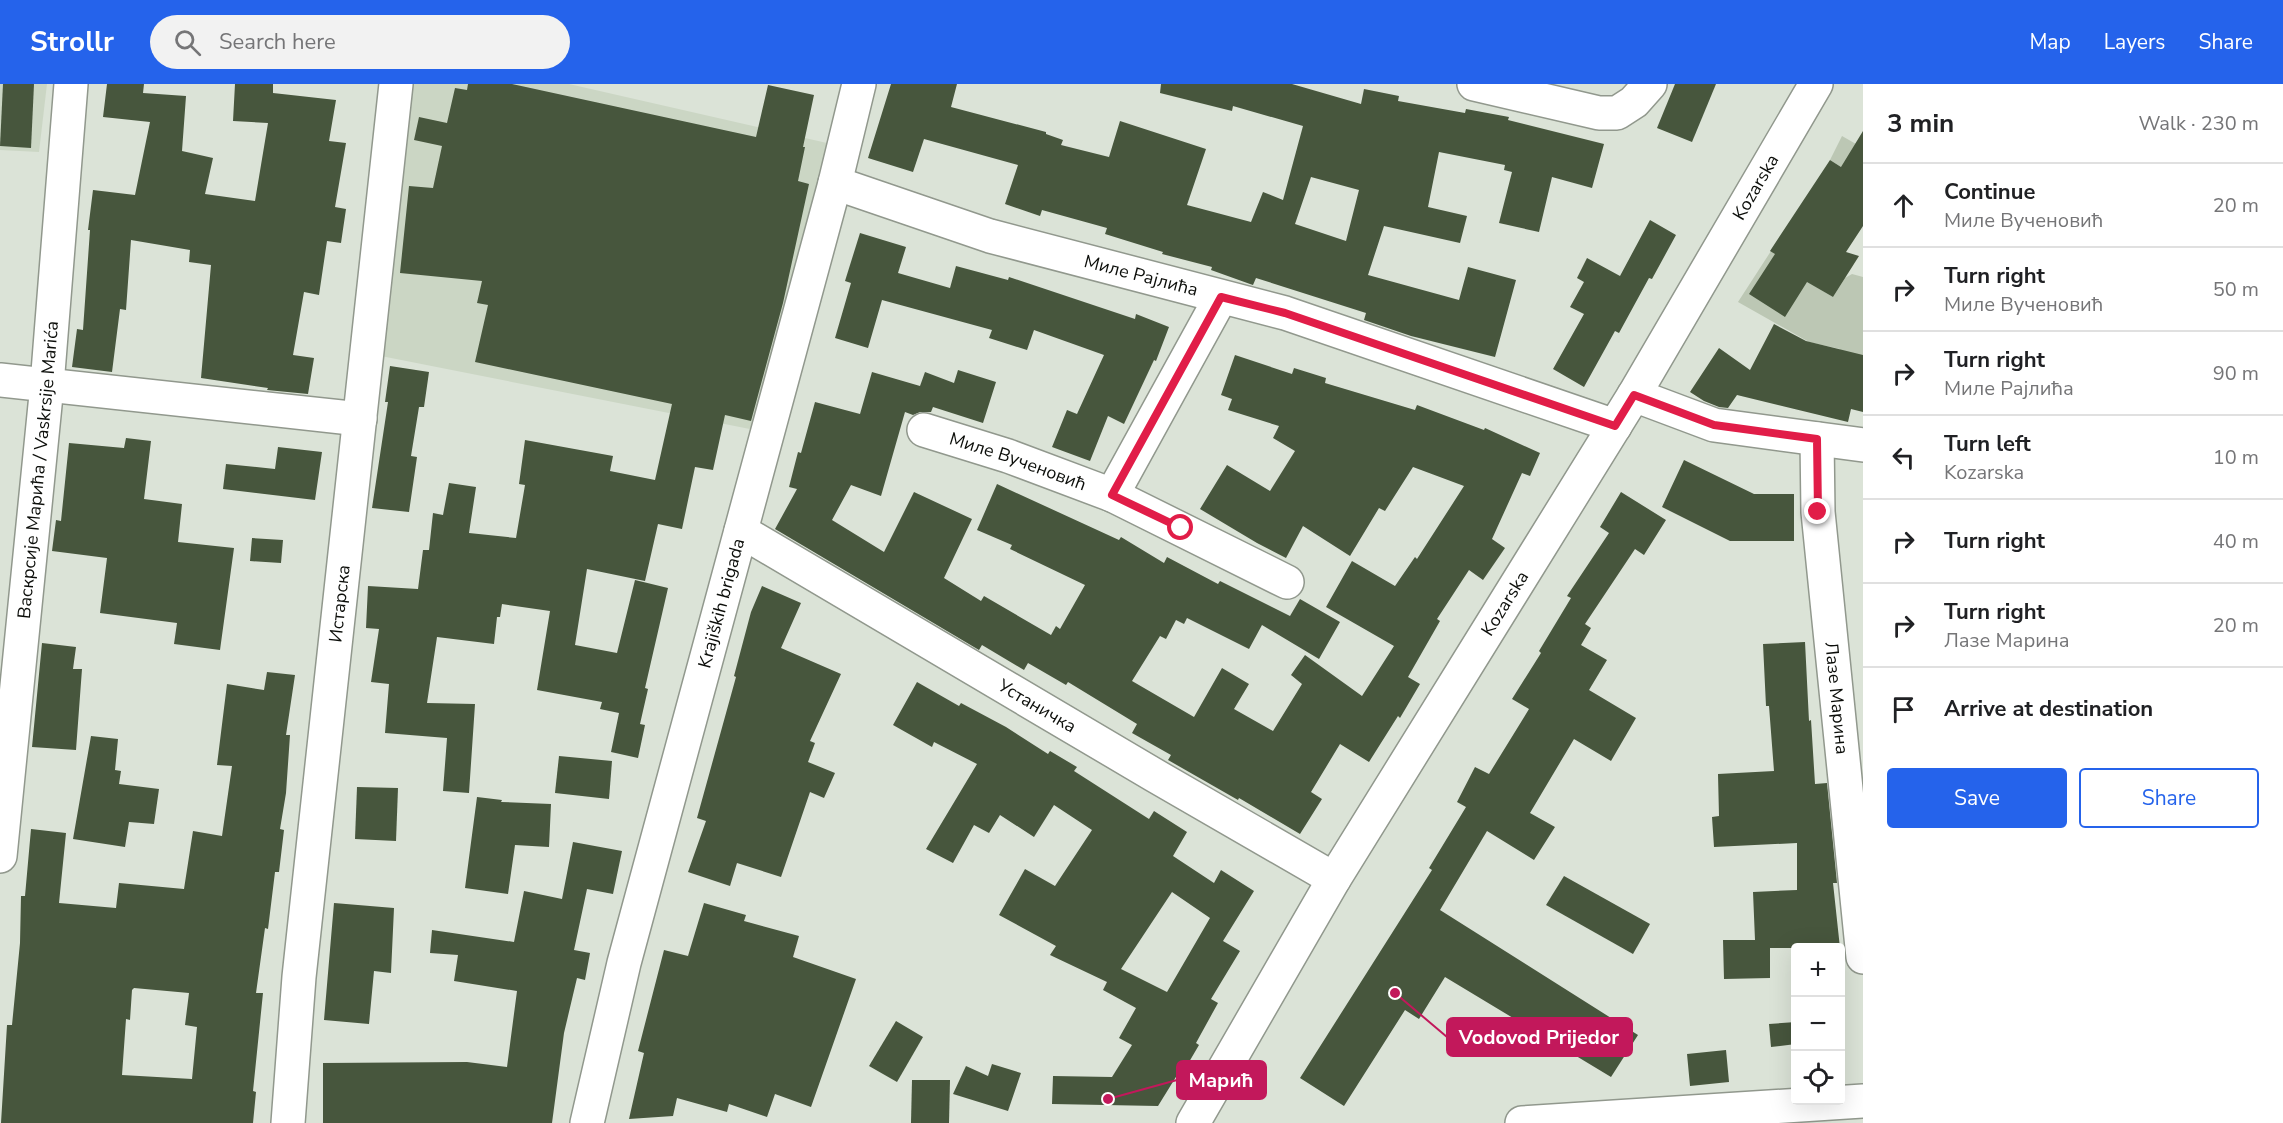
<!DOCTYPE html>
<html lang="en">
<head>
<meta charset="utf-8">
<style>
	body { margin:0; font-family:"Nunito Sans",sans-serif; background:#f2f2f2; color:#202124 }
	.controls { position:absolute; right:18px; bottom:18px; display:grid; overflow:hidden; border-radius:6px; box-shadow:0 6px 24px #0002 }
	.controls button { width:54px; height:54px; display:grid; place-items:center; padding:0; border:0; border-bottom:2px solid #e0e0e0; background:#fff; color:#202124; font:30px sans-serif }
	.stop { position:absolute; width:18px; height:18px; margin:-14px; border:4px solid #e11d48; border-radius:50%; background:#fff }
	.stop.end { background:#e11d48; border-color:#fff; box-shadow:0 2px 6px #0008 }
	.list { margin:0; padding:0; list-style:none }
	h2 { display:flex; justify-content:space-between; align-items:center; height:78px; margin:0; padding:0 24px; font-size:26px }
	h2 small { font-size:20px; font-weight:400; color:#757577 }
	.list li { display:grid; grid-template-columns:39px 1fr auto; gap:18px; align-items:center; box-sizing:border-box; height:84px; padding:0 24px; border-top:2px solid #e0e0e0 }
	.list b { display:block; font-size:22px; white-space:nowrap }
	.list p { margin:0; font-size:20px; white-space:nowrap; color:#757577 }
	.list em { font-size:20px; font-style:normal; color:#757577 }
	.actions { display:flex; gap:12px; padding:18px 24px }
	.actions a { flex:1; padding:14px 0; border:2px solid #2563eb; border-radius:6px; text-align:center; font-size:21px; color:#2563eb }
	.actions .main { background:#2563eb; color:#fff }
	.icon { flex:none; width:33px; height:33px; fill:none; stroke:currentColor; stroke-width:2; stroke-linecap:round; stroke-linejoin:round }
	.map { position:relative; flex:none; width:1863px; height:1039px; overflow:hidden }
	header { display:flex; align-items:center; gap:36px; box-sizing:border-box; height:84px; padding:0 30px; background:#2563eb; color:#fff }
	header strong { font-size:28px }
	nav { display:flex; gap:33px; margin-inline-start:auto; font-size:21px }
	.search { width:420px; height:54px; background:#f2f2f2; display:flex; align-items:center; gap:15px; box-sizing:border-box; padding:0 21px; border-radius:33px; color:#757577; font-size:22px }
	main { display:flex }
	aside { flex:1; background:#fff }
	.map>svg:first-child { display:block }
	.built { fill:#cbd6c4 }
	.green { fill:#bcc7b4 }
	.building { fill:#47563d; fill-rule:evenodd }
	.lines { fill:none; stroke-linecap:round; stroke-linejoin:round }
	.street-casing { stroke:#91988d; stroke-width:36 }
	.secondary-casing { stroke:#91988d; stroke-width:36 }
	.street { stroke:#fff; stroke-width:33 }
	.secondary { stroke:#fff; stroke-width:33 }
	.route { stroke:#e11d48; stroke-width:8 }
	.labels { text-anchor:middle; stroke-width:6; stroke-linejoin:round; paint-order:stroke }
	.street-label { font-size:18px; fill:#0c0e0a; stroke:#fff }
	.leader { fill:none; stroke:#c2185b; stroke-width:2 }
	.callout-dot { fill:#c2185b; stroke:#fff; stroke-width:2 }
	.callout { fill:#c2185b; stroke:#c2185b; stroke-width:2 }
	.callout-label { font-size:20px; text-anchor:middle; font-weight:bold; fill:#fff }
</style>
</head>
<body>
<header>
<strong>Strollr</strong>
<div class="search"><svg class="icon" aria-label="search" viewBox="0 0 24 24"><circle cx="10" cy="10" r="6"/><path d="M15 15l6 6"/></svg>Search here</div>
<nav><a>Map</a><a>Layers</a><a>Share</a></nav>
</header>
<main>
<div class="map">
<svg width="1863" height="1039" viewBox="0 0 1863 1039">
	<rect width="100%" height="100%" fill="#dbe3d7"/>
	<g class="built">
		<path d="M0,0h47l-8,68 -39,-2z"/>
		<path d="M411,0h158l258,59 -67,288 -379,-75z"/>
	</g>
	<g class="green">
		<path d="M1842,52l21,12v33l-33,-21z"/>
		<path d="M1771,167l36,22 1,9 25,15 12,-19 7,-4 11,3v85l-27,4 4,-17 -31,-7 -71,-40z"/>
	</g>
	<g class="building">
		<path d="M3,0h31l-3,64 -31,-2z"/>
		<path d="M107,0h37l-1,9 43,3 -4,55 31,7 -8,36 50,7 13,-78 -35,-2 2,-37h38v9l63,7 -7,41 17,2 -11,64 11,2 -5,34 -14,-2 -8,54 -15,-3 -11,63 21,3 -6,36 -41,-4 1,-2 -67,-10 10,-113 -22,-3 1,-12 -59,-10 -5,70 -6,-1 -8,63 -40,-5 5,-38 6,1 7,-100h-2l5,-40 42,5 15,-73 -47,-5z"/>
		<path d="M468,0h44l244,53 12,-52 46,10 -11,52h2l-7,34 11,3 -26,119 -32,118 -26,-6 -12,55 -18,-3 -13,62 -24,-5 -13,57 -58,-12 -12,76 42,8 18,-73 33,8 -23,100 3,1 -8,35 5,1 -7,33 -27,-6 8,-39 -19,-4 2,-7 -65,-12 13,-79 -48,-7 -2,13h-3l-3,27 -57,-7 -10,66 48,1 -6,89 -26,-2 4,-53 -62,-5 4,-49 -18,-2 8,-53 -13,-1 2,-42 50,3 5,-39h6l4,-37 10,2 6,-32 27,4 -7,46 47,5 9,-53 -6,-1 6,-44 88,16 -3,15 45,9 17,-76 -197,-42 13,-57 -11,-2 5,-22 -82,-8 9,-87 24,2 9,-42 -28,-6 5,-23 28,6 8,-35 12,2z"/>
		<path d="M891,0h66l-6,23 95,25v2l17,6 -2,5 48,12 11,-36 86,28 -19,56 64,17 12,-30 20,8 20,-74 -70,-20 -1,5 -72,-18 1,-9h131l69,20 3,-15 35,7 -1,5 67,12 1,-4 43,8 -1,3 96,24 -12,44 -40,-11 -13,55 -40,-9 13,-51 -8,-2 1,-5 -66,-13 -11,55 39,9 -7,27 -76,-17 -16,49 91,25 9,-33 48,13 -21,77 -84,-21 -47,-16 2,-7 -110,-35 -3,7 -3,-1 -39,-14 1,-3 -50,-13 1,-2 -58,-18 2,-6 -65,-18 -2,6 -35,-12 13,-39 -94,-26 -11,33 -45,-14zM1311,93l48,13 -13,51 -51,-17z"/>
		<path d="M1675,0h41l-24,58 -35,-14z"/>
		<path d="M1863,47v95l-17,26 13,4 -26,41 -26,-15 -22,35 -36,-23 26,-40 -5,-3 60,-91 11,7z"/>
		<path d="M1650,136l26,15 -24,44 -3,-1 -30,55 -4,-2 -31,56 -31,-18 31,-55 -14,-7 14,-25 -7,-4 10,-20 33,18z"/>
		<path d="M860,149l46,14 -8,26 52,15 6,-22 52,14 1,-3 126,42 1,-5 33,13 -13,34 -2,-1 -30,64 -16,-8 -18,45 -38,-14 15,-37 10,4 27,-59 -70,-25 -7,20 -38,-12 3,-8 -110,-30 -14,48 -33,-10 16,-55 -6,-2z"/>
		<path d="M1774,240l32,17 57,14v57l-12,-3 -3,13 -111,-27 -9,13 -9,-1 -15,-6 -14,-9 29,-44 31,22z"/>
		<path d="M1235,271l57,19 2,-6 32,10 -1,5 90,27 2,-5 67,25 1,-2 55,25 -10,23 -8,-3 -30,66 13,9 -22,32 -14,-10 -32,49 3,2 -32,56 12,7 -20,34 -2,-2 -29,46 -29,-18 -29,48 11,7 -22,35 -61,-36 -1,2 -70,-40 3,-5 -39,-22 5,-9 -69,-42 -2,3 -38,-22 -4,7 -42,-25 -3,5 -204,-121 22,-40 -8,-2 9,-35 3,1 14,-51 45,12 12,-42 48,14 5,-14 29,11 4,-13 38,12 -13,41 -50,-16 -2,5h-11l-7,3 -8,-3 -24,84 -30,-11 -19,35 52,32 30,-60 58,27 -28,59 37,23 3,-5 67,39 5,-9 4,3 25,-44 -75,-36 2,-4 -35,-15 20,-46 122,56 2,-3 43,26 3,-6 51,27 2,-3 70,35 10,-17 40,23 -21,37 -57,-34 -13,24 -62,-31 -3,6 -8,-4 -10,19 -6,-3 -28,45 62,36 28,-49 27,16 -15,25 39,22 29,-47 -11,-9 14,-20 57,41 32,-50 -68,-39 26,-46 43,25 20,-29 2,2 47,-73 -51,-19 -28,44 -6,-3 -29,48 -47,-30 -17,32 -29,-15 -57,-34 27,-44 43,26 25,-40 -22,-13 6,-12 -51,-16 4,-11 -11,-4z"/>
		<path d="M390,282l39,6 -5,35h-5l-8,49 6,1 -8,55 -37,-4 16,-106h-3z"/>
		<path d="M126,354l25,3 -7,58 38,5 -4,38 56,6 -14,102 -46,-6 3,-21 -77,-10 7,-55 -55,-7 4,-31 5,1 8,-78 55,5z"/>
		<path d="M278,363l44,5 -7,48 -92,-11 3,-25 49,5z"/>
		<path d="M1684,376l70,34h40v47h-64l-68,-34z"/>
		<path d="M1621,408l45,28 -22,35 -9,-6 -50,75 6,4 -10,17 26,15 -18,30 47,28 -25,43 -37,-22 -44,74 25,14 -21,33 -47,-29 -47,79 198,125 -27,42 -166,-100 -26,42 -14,-9 -61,96 -44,-28 132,-208 -3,-2 37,-61 -9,-5 18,-35 14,7 40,-65 -17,-10 29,-46 -2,-2 32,-53 -4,-2 42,-63 -9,-6z"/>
		<path d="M252,454l31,2 -2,23 -31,-2z"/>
		<path d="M762,502l39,17 -20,45 60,26 -31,67 5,2 -7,19 27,11 -11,25 -14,-6 -29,85 -44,-14 -7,23 -42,-14 18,-51 -9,-3 39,-141 -2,-1 17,-64z"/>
		<path d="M1805,558l4,79 2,-1 4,64 12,-1 10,100h-4l7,65h-70v30l-46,1 -1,-39h32l-2,-48 44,-2v-47l-83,4 -2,-30 7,-1 -1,-42 56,-3 -5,-65h-3l-3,-62z"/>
		<path d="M42,559l34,4 -3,22h9l-6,81 -44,-3z"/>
		<path d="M267,588l28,3 -9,60h4l-4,58 -6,36 4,1 -5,42h-4l-7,57 -3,-1 -9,65h7l-10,98 3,1 -3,31h-252l6,-98h5l8,-82 1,-47h4l6,-67 35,4 -7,70 57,5 3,-25 65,6 9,-58 29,5 10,-70 -15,-1 10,-81 37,6zM134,904l55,5 -4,32 12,2 -5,52 -70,-4 4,-56 4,1 2,-30z"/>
		<path d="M917,598l42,24 2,-3 45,24 42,27 2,-3 27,16 -3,4 75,48 5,-8 33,21 -14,24 41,27 7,-13 33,21 -31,50 17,10 -29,48 7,4 -22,40 3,2 -17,29 -3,-2 -21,34 -106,-2 1,-28 59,1 20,-32 -13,-7 17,-30 -33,-18 4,-8 -57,-27 6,-9 -57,-31 26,-46 30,17 37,-56 -38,-25 -20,32 -34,-22 -11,18 -15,-8 -21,38 -27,-14 51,-85 -43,-22 -2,5 -39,-22zM1172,808l38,26 -43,74 -46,-23z"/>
		<path d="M91,652l27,3 -3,31 6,1 -2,13 40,5 -5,35 -25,-2 -4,25 -52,-8z"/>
		<path d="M559,672l53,5 -3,38 -54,-6z"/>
		<path d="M357,703l41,1 -2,53 -41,-2z"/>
		<path d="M477,713l25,3 -1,2 50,2 -2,43 -34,-2 -7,49 -43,-6z"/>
		<path d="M573,758l49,9 -9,43 -26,-5 -13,61 16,3 -5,27 -8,-2 -13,55 -12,90h-229v-60l144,-1 40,5 10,-76 -63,-10 4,-26 -28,-2 2,-23 82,12 10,-51 38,8z"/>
		<path d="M1564,792l86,48 -17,30 -87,-49z"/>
		<path d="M334,819l60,5 -3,65 -17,-2 -5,53 -45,-4z"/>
		<path d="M704,819l42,12 -2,6 55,15 -6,21 63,22 -45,128 -36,-13 -8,23 -38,-13 -2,8 -50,-14 -4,18 -44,3 15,-66 -6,-2 26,-101 24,6z"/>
		<path d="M896,937l27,16 -26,45 -28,-16z"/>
		<path d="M1796,938v22l-25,3 -2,-23z"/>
		<path d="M1726,966l3,32 -39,4 -3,-32z"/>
		<path d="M992,980l29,9 -13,38 -55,-17 13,-28 22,10z"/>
		<path d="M912,996h38l-1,43h-38z"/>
	</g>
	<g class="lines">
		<defs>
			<g id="street">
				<path d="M1474,0l125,29h18l17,-11 16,-18"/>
				<path id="s1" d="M835,99l155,53 295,77 330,113"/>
				<path d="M0,296l360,39"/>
				<path d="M1634,311l80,30 149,20"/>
				<path id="s2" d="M924,346l84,26 104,39 175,87"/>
				<path id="s3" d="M1817,355l1,73 45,445"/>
				<path d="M1112,411l109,-198"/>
				<path id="s4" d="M741,447l413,244 180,104"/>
				<path id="s5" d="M0,772l47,-471 24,-301"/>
				<path id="s6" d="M288,1039l11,-146 97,-893"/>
				<path id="s7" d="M587,1039l37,-160 211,-780 24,-99"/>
				<path d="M1522,1039l341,-22"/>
			</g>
			<g id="secondary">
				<path id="s8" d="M1193,1039l141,-244 300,-484 182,-311"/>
			</g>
		</defs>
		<use href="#street" class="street-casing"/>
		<use href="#secondary" class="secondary-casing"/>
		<use href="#street" class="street"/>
		<use href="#secondary" class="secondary"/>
	</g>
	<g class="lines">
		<path class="route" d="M1181,444l-69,-33 109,-198 64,16 330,113 19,-31 80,30 103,14 1,73"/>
	</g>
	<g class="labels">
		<g class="street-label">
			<text dy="6" stroke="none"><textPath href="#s8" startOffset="1092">Kozarska</textPath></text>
			<text dy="6" stroke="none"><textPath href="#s1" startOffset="320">Миле Рајлића</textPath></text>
			<text dy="6" stroke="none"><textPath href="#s2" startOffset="99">Миле Вученовић</textPath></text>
			<text dy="6" stroke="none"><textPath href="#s5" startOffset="388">Васкрсије Марића / Vaskrsije Marića</textPath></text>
			<text dy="6" stroke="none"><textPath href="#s6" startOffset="522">Истарска</textPath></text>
			<text dy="6" stroke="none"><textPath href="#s7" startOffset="537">Krajiških brigada</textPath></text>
			<text dy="6" stroke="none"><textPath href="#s8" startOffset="606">Kozarska</textPath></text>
			<text dy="6" stroke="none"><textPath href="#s3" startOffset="260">Лазе Марина</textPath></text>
			<text dy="6" stroke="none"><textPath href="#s4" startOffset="344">Устаничка</textPath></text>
		</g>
	</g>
	<path class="leader" d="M1395 909L1447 953M1108 1015L1177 996"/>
	<g class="callout-dot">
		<circle cx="1395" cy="909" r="6"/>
		<circle cx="1108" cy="1015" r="6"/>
	</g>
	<g class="callout">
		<rect x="1447" y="934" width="185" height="38" rx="6"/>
		<rect x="1177" y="977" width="89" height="38" rx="6"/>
	</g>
	<g class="callout-label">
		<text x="1539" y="960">Vodovod Prijedor</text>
		<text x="1221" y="1003">Марић</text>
	</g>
</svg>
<div class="controls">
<button>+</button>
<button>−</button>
<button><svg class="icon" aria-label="locate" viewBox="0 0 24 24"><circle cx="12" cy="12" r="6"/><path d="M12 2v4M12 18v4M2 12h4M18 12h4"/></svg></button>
</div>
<div class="stop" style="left:1181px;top:444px"></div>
<div class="stop end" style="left:1818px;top:428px"></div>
</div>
<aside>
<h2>3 min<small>Walk · 230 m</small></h2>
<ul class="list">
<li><svg class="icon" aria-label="ahead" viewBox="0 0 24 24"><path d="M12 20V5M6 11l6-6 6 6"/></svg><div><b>Continue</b><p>Миле Вученовић</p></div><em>20 m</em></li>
<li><svg class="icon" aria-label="right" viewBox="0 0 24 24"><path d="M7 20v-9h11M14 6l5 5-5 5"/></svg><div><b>Turn right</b><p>Миле Вученовић</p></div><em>50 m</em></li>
<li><svg class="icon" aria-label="right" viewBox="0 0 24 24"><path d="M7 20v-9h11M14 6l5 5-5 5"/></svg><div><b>Turn right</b><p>Миле Рајлића</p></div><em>90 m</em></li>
<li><svg class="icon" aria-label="left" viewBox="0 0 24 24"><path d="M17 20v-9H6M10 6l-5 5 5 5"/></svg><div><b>Turn left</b><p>Kozarska</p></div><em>10 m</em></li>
<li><svg class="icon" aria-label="right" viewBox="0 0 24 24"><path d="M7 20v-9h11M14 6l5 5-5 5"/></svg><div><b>Turn right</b></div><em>40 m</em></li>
<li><svg class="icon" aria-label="right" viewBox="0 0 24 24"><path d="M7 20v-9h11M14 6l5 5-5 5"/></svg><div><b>Turn right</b><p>Лазе Марина</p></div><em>20 m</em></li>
<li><svg class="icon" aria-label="arrive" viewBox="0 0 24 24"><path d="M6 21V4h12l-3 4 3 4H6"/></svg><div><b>Arrive at destination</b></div></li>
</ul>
<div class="actions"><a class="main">Save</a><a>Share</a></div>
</aside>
</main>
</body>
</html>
